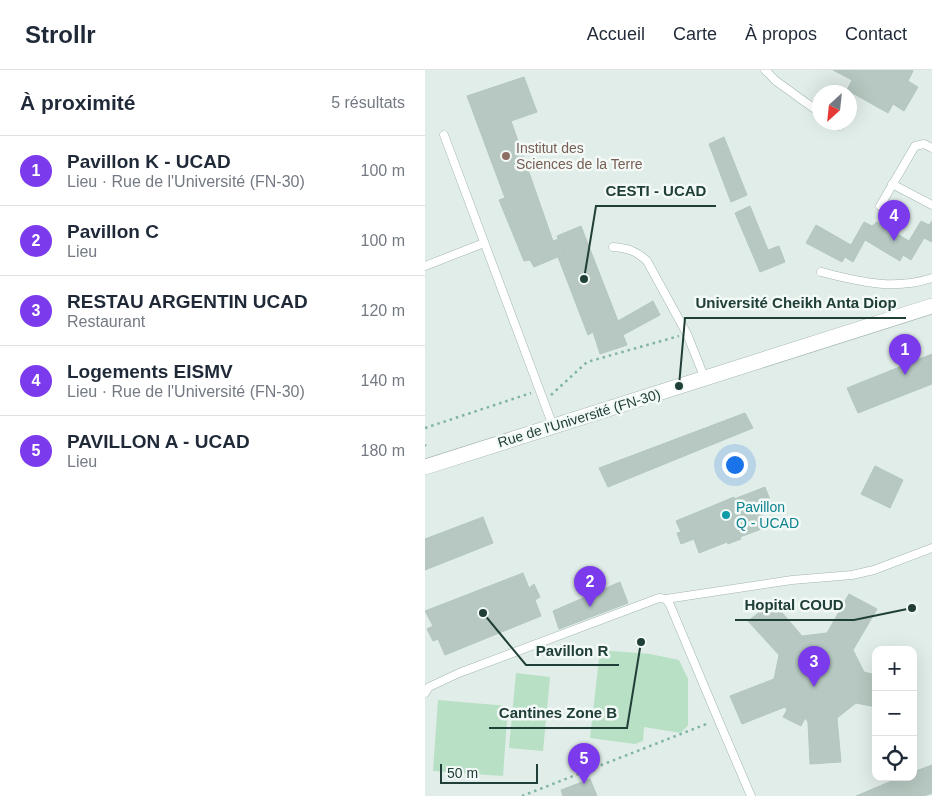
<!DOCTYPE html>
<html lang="fr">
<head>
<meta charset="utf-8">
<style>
	body { margin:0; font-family:Arial,sans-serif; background:#f2f2f3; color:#1f2937 }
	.controls { position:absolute; right:15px; bottom:15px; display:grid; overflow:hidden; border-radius:10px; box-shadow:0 5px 20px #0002 }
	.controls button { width:45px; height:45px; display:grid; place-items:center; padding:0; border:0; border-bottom:1px solid #e0e1e3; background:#fff; color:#1f2937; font:25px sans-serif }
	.compass { position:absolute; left:387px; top:15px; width:45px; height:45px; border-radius:50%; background:#fff; box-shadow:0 5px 20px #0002; rotate:207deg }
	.scale { position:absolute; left:15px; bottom:12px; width:98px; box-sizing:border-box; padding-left:5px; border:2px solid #203f38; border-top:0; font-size:14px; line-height:18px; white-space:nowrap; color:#203f38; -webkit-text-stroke:4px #f2f9f6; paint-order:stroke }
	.you { position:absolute; left:309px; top:394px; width:18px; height:18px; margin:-12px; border:4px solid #fff; border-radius:50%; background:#1a73e8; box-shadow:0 0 0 8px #1a73e833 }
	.badge { display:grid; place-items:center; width:32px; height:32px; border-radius:50%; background:#7c3aed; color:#fff; font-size:16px; font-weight:700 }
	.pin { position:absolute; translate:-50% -41px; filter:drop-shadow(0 1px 2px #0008) }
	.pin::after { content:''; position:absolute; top:26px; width:18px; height:15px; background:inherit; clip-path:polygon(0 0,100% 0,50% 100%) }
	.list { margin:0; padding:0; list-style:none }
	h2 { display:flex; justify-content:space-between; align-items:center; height:65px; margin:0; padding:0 20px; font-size:21px }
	h2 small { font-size:16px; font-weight:400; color:#747a83 }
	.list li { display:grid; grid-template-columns:32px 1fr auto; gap:15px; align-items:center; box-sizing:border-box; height:70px; padding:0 20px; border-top:1px solid #e0e1e3 }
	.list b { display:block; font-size:19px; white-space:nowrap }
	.list p { margin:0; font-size:16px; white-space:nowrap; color:#747a83 }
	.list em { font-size:16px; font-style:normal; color:#747a83 }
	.icon { flex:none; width:28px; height:28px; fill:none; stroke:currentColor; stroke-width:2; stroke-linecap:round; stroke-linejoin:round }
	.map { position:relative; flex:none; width:507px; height:726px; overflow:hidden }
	header { display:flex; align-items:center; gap:30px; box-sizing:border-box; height:70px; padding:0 25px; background:#fff; border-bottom:1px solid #e0e1e3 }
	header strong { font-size:24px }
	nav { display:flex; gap:28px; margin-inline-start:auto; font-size:18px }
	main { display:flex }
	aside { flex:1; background:#fff }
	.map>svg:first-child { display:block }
	.green { fill:#b8e0c5 }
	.building { fill:#b6c8c1; stroke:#b3c7c0 }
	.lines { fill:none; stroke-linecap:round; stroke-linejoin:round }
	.service-casing { stroke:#a3b5b0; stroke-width:9 }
	.minor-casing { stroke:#a3b5b0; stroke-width:16 }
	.path { stroke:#7fb3a5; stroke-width:2.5; stroke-dasharray:2.5 4; stroke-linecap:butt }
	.service { stroke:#fff; stroke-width:8 }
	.minor { stroke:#fff; stroke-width:15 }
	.education-dot { fill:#8d6e63; stroke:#f2f9f6; stroke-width:2 }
	.culture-dot { fill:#0f9aa8; stroke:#f2f9f6; stroke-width:2 }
	.labels { text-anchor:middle; stroke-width:5; stroke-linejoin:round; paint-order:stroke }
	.education-label { font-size:14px; fill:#785e54; stroke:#f2f9f6; text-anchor:start }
	.street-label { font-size:14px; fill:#203f38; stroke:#f2f9f6 }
	.culture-label { font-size:14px; fill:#0d838f; stroke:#f2f9f6; text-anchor:start }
	.leader { fill:none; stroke:#203f38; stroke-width:2 }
	.callout-dot { fill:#203f38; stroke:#f2f9f6; stroke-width:2 }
	.callout-label { font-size:15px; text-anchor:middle; font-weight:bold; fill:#203f38; stroke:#f2f9f6; stroke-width:5; stroke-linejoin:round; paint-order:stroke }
</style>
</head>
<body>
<header>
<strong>Strollr</strong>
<nav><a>Accueil</a><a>Carte</a><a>À propos</a><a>Contact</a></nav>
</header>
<main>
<aside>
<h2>À proximité<small>5 résultats</small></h2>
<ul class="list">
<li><span class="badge">1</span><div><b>Pavillon K - UCAD</b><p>Lieu · Rue de l'Université (FN-30)</p></div><em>100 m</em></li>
<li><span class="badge">2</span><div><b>Pavillon C</b><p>Lieu</p></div><em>100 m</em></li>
<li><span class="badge">3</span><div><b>RESTAU ARGENTIN UCAD</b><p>Restaurant</p></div><em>120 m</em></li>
<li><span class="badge">4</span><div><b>Logements EISMV</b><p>Lieu · Rue de l'Université (FN-30)</p></div><em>140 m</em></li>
<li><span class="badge">5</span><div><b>PAVILLON A - UCAD</b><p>Lieu</p></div><em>180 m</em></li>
</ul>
</aside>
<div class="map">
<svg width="507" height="726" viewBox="0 0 507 726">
	<rect width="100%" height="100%" fill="#e1ede8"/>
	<g class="green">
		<path d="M175,580l50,4 29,6 9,19v46l-7,8 -37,-6 -1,14 -8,3 -45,-6z"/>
		<path d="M91,603l34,4 -7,74 -34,-3z"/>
		<path d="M13,630l70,6 -5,70 -70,-5z"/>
	</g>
	<g class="building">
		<path d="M408,0h79l1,1 -5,10 10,6 -14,24 -11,-7 -5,9 -41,-23 5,-10z"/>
		<path d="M99,7l13,35 -26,9 42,120 5,-2 7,15 -31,13 -4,-7 -6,1 -25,-61 6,-2 -38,-102z"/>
		<path d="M299,67l23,58 -16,7 -22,-58z"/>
		<path d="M325,136l18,44 11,-4 6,16 -25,10 -25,-59z"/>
		<path d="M496,151l8,4 3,-4v21l-8,-4 -13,22 -8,-5 -3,6 -35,-21 -12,22 -8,-5 -3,5 -36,-19 10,-18 35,20 13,-23 8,4 5,-4 32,19z"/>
		<path d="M156,156l37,95 35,-20 7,14 -37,20 4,10 -27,9 -7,-22 -5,3 -30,-78 7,-3 -8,-18z"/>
		<path d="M507,284v30l-74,29 -11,-25z"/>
		<path d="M320,343l8,15 -145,59 -9,-19z"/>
		<path d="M450,396l28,14 -13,28 -29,-14z"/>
		<path d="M340,417l7,18 -12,5 7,17 -27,10 1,2 -13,5 -1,-2 -28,11 -5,-14 -13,5 -4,-11 4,-1 -5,-11 58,-24v2z"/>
		<path d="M58,447l10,26 -68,27v-31z"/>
		<path d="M98,503l6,15 5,-4 6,13 -5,3 6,16 -96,39 -7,-16 -5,2 -6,-12 6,-3 -8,-15z"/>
		<path d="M195,512l8,21 -69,26 -6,-18z"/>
		<path d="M424,524l28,15 -24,41 11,22 12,3v32l-20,-4 -19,15 4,44 -31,2 -2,-42 -3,-4 -4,8 -18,-9 4,-7 -2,-3 -43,17 -12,-28 44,-17 5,-24 -31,-34 25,-19 29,34 25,-3z"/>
		<path d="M507,695v28l-8,3h-68l45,-19h12v-5z"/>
		<path d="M165,709l7,17h-34l-2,-6z"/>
	</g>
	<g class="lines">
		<defs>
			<g id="service">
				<path d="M340,0l11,11 43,31"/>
				<path d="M410,52l5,4"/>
				<path d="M19,65l109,291"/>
				<path d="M467,114l40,21"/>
				<path d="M455,136l35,-60 9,-2 8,4"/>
				<path d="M188,177c15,1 23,4 34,14l40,73 18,45"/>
				<path d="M0,196l59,-23"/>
				<path d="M396,202c38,9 72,19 111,6"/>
				<path d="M241,529l126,-19 60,-5 22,-5 58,-22"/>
				<path d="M0,623l4,-6 30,-14 200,-75 7,1 4,6 48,114 33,77"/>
			</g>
			<path id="minor" d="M0,397l507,-161"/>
		</defs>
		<use href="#service" class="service-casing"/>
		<use href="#minor" class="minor-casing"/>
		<g class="path">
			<path d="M126,325l36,-33 92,-26"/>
			<path d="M0,358l106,-35"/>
			<path d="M0,375l1,1"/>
			<path d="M97,726l187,-73"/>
		</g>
		<use href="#service" class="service"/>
		<use href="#minor" class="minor"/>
	</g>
	<circle class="education-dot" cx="81" cy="86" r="5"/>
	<circle class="culture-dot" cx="301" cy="445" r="5"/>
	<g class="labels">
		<g class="education-label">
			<text x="91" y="83">Institut des<tspan x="91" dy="16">Sciences de la Terre</tspan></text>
		</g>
		<g class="street-label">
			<text transform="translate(154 348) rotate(-17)" y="5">Rue de l'Université (FN-30)</text>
		</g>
		<g class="culture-label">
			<text x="311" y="442">Pavillon<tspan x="311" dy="16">Q - UCAD</tspan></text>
		</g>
	</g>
	<path class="leader" d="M159 209L171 136H291M254 316L260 248H481M487 538L429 550H310M58 543L101 595H194M216 572L202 658H64"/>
	<g class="callout-dot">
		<circle cx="159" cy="209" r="5"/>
		<circle cx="254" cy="316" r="5"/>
		<circle cx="487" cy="538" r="5"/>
		<circle cx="58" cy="543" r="5"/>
		<circle cx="216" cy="572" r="5"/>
	</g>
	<g class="callout-label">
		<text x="231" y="126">CESTI - UCAD</text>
		<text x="371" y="238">Université Cheikh Anta Diop</text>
		<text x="369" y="540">Hopital COUD</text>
		<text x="147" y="586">Pavillon R</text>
		<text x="133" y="648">Cantines Zone B</text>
	</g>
</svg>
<div class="controls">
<button>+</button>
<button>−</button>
<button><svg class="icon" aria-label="locate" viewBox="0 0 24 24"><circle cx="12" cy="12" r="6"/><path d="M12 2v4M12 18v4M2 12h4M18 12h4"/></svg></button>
</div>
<svg class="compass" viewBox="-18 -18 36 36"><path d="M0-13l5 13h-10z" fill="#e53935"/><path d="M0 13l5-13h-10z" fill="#747a83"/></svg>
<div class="scale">50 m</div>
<div class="you"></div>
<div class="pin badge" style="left:480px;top:305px">1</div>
<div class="pin badge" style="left:165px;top:537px">2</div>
<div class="pin badge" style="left:389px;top:617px">3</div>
<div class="pin badge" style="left:469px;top:171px">4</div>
<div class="pin badge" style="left:159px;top:714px">5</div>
</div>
</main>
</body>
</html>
